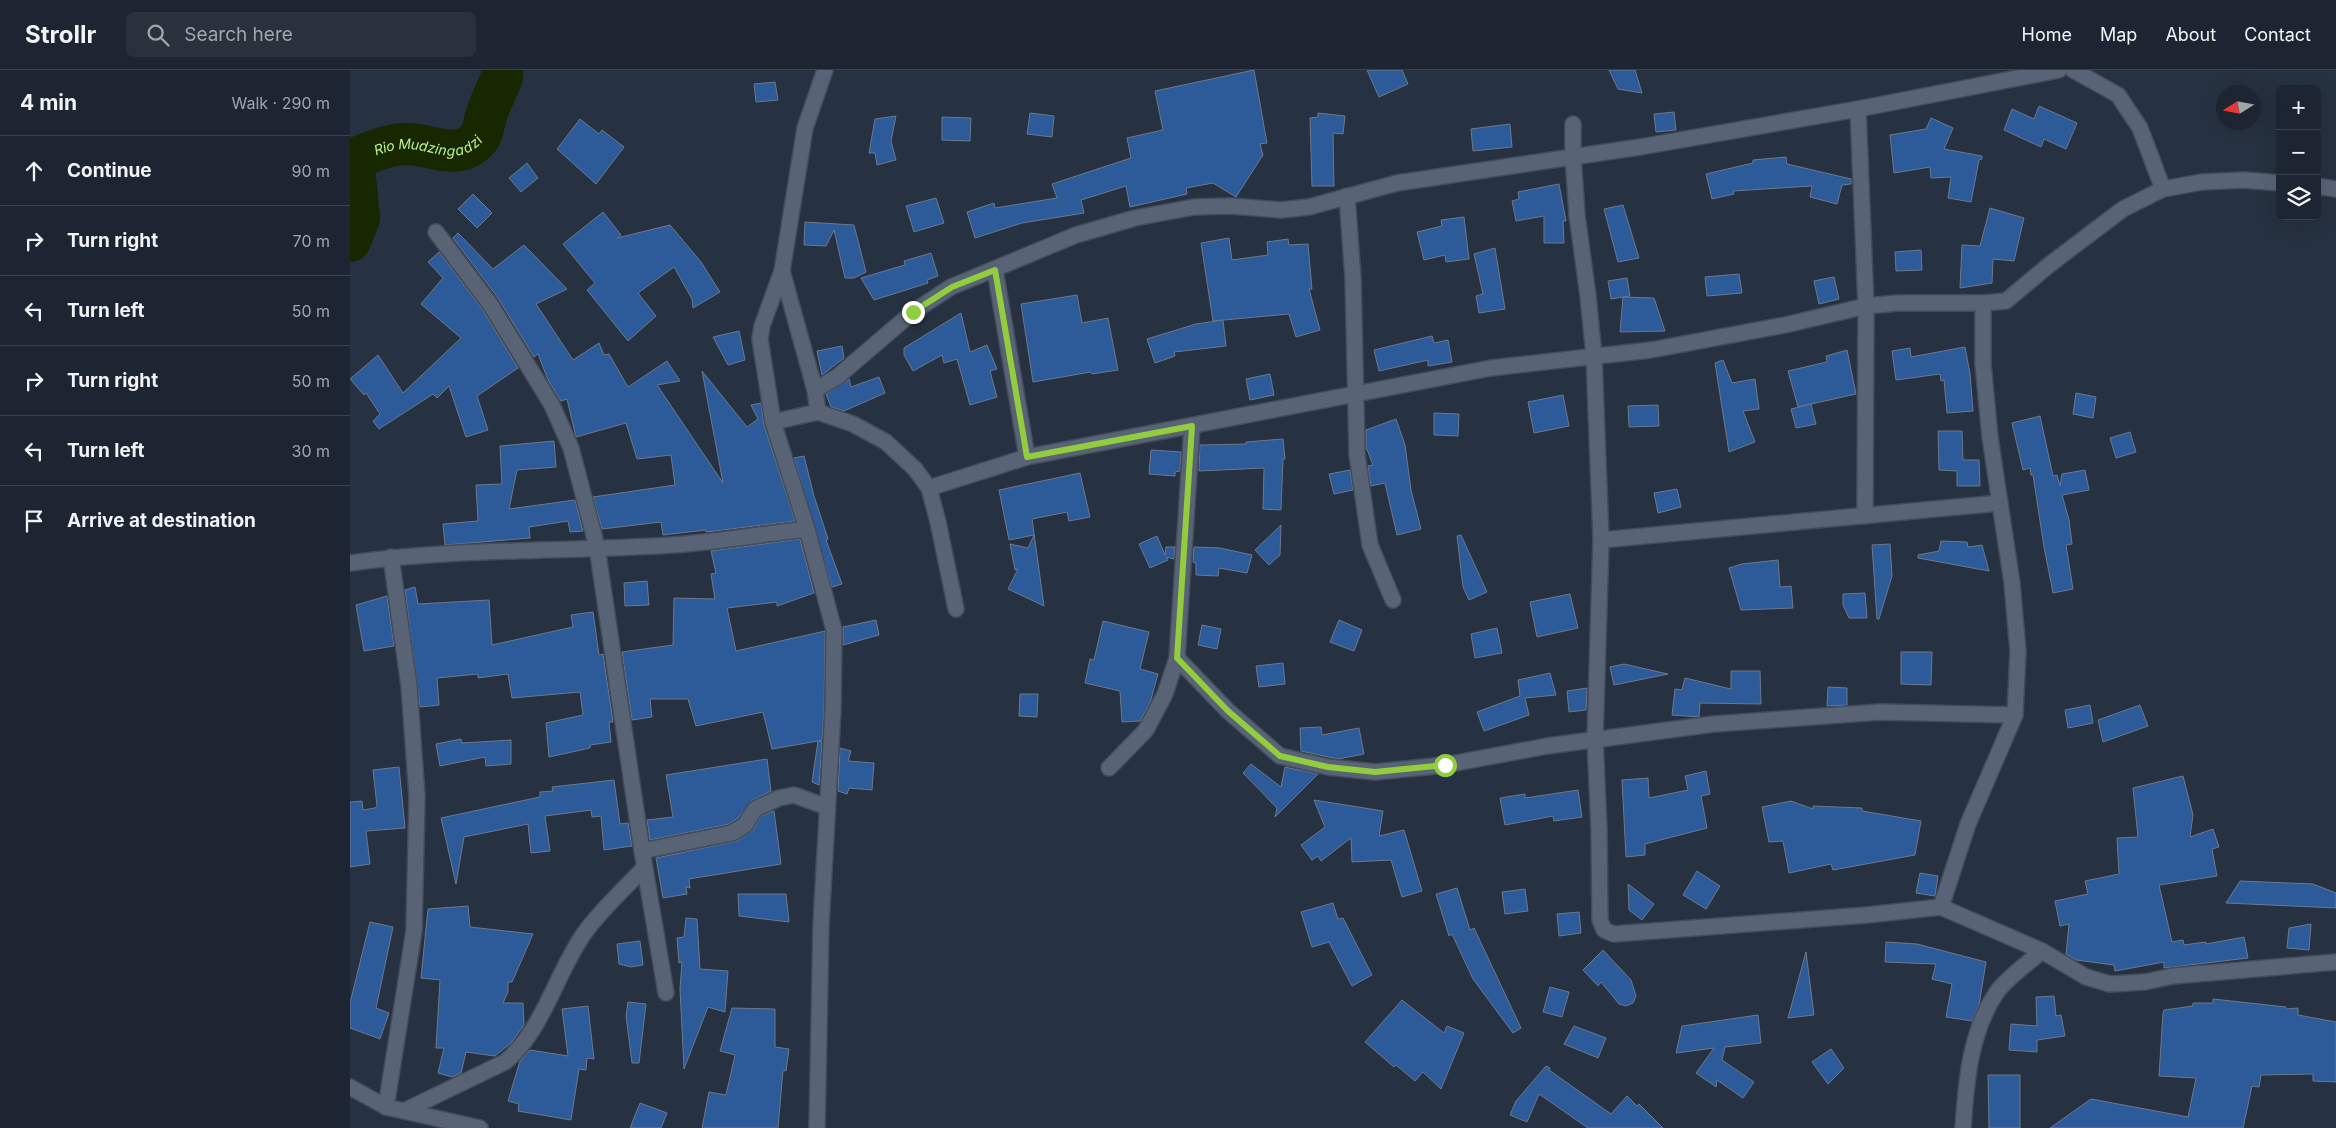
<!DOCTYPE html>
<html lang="en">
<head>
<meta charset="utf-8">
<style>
	body { margin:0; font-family:Inter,sans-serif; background:#29313d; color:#f1f3f6 }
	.controls { position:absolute; right:15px; top:15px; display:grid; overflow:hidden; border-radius:8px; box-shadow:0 5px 20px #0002 }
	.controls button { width:45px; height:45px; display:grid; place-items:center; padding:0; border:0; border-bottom:1px solid #3a424d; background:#1c2531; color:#f1f3f6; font:25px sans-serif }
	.compass { position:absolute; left:1866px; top:15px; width:45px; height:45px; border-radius:50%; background:#1c2531; box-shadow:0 5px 20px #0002; rotate:259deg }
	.stop { position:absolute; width:15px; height:15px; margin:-11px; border:4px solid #91cd3f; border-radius:50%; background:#fff }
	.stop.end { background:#91cd3f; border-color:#fff; box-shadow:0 1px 5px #0008 }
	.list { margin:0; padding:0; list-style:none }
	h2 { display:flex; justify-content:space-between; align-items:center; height:65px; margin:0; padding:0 20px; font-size:21px }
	h2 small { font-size:16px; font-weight:400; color:#a0a5ab }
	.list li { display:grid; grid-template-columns:32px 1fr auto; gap:15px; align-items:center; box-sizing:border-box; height:70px; padding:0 20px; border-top:1px solid #3a424d }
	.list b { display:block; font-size:19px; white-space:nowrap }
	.list em { font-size:16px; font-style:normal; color:#a0a5ab }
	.icon { flex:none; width:28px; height:28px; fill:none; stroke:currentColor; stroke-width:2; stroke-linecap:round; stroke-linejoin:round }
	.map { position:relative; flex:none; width:1986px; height:1058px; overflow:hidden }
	header { display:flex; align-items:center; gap:30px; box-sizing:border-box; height:70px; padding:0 25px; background:#1c2531; border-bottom:1px solid #3a424d }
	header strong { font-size:24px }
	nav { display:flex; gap:28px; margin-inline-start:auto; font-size:18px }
	.search { width:350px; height:45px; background:#29313d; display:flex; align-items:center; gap:12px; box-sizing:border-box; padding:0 18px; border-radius:8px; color:#a0a5ab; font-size:19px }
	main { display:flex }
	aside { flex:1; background:#1c2531 }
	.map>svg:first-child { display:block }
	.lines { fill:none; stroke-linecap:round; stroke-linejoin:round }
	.river { stroke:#172800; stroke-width:42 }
	.building { fill:#2d5a99; stroke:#6c798c }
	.street-casing { stroke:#434c5a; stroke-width:18 }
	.street { stroke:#586476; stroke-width:15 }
	.route { stroke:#91cd3f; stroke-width:6 }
	.labels { text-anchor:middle; stroke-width:4.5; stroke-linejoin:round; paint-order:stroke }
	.water-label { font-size:14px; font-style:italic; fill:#bef087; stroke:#263141 }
</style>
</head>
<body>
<header>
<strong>Strollr</strong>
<div class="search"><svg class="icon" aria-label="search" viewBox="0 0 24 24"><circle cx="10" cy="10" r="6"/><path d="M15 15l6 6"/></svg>Search here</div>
<nav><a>Home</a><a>Map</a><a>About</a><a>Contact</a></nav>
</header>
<main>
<aside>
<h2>4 min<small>Walk · 290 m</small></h2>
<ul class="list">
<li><svg class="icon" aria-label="ahead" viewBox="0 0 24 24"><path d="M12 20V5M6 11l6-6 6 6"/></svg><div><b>Continue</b></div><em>90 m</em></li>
<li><svg class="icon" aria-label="right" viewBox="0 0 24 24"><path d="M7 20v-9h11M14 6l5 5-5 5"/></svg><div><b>Turn right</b></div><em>70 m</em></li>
<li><svg class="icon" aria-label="left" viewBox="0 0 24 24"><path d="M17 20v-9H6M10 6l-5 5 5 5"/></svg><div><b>Turn left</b></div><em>50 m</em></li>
<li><svg class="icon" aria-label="right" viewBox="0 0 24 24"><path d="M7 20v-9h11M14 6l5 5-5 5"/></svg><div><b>Turn right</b></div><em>50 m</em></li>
<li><svg class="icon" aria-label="left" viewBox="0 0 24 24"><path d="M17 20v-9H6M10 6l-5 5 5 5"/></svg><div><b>Turn left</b></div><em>30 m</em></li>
<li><svg class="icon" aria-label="arrive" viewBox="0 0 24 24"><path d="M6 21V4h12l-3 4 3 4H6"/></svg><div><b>Arrive at destination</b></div></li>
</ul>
</aside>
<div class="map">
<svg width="1986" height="1058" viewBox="0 0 1986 1058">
	<rect width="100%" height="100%" fill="#263141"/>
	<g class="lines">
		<path class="river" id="s1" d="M0,171l9,-23 -5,-50 5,-11c14,-6 29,-12 44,-13 27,-2 54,20 76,-6 3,-3 4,-10 5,-14 3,-16 12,-32 18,-47v-7"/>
	</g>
	<g class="building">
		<path d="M904,0l13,73 -7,1 3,11 -27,42 -23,-14 -27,5 1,6 -57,13 -4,-21 -45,14 3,13 -62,10 -47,15 -8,-26 27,-9 1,5 62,-10 -5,-14 79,-26 -4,-20 36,-8 -8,-39z"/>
		<path d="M1017,0h35l6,14 -29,13z"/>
		<path d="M1259,0h26l7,23 -24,-4z"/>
		<path d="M425,12l3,18 -22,2 -2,-18z"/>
		<path d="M1689,36l38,17 -11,26 -22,-10 -3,8 -37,-17 8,-21 22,10z"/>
		<path d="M1324,42l2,18 -20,2 -2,-18z"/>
		<path d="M680,43l24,3 -2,21 -25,-3z"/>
		<path d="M968,43l27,3 -2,18 -10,-1 1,53h-22l-2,-68 8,-1z"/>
		<path d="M546,46l-5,25 5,19 -19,5 -2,-12h-6l6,-34z"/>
		<path d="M592,47l29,1 -1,23 -28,-1z"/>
		<path d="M1581,48l22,10 -9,21 38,7v3l-3,1 -8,42 -23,-4 3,-21 -20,1 -1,-11 -36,6 -4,-38 36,-6z"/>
		<path d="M230,49l19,15 3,-4 22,17 -28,37 -39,-35z"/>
		<path d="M1160,54l2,23 -39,4 -2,-22z"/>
		<path d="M1436,87l1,7 64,15v5l-9,1 -5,19 -27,-7 2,-11 -79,5 1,3 -22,5 -6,-25 47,-11v-3z"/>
		<path d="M177,93l11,15 -17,14 -12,-14z"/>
		<path d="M1209,114l7,37h-3l1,22h-20v-27l-28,5 -4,-20 7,-2 -1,-7z"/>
		<path d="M123,124l19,19 -15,15 -19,-19z"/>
		<path d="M586,128l8,25 -30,9 -8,-26z"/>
		<path d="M1273,135l16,53 -21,4 -14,-53z"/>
		<path d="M1640,138l34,10 -10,43 -21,-2 -1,24 -32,5 2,-43 18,1z"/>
		<path d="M253,142l18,23 -4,3 53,-13 31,37 19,30 -27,16 -1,-9 -18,-32 -36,26 18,23 -28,25 -41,-51 8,-7 -32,-39z"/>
		<path d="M1114,147l5,42 -23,3 -1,-7 -21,5 -7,-28 25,-6 -1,-6z"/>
		<path d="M455,152l49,3 12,47 -12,6h-9l-11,-48 -8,16 -22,-1z"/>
		<path d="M108,163l35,36 31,-24 43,44 -31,15 37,56 26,-17 5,12 5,-1 19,33 39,-26 13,20 -23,4 66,98 -21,-112 45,56 11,-8 -7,-14 10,-2 3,22 31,96 -89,11v-2l-43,5 -2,-13 -59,7 -9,-32 82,-12 -4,-30 -34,4 -11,-36 -50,14 -9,-38 -6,2 -13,-21 -10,-26 -4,3 -36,-59 -45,-60z"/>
		<path d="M879,168l3,22 36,-5 -1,-13 21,-3 1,6 19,-1 4,45h-3l11,41 -24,7 -7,-23 -76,7 -12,-78z"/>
		<path d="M1145,178l10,61 -26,4 -3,-17 7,-2 -9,-40z"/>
		<path d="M1571,180l1,20 -26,1 -1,-19z"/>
		<path d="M89,182l43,57 36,59 -41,28 11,34 -22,7 -17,-51 -12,12 -4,-4 -54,35 -6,-8 7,-7 -14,-21 -2,2 -14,-16 28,-24 25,38 58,-55 -40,-34 22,-26 -15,-16z"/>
		<path d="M581,183l7,23 -11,4 1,3 -54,17 -13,-22 44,-13 -1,-4z"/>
		<path d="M1389,204l3,19 -35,3 -2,-19z"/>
		<path d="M1484,207l5,22 -20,5 -5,-23z"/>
		<path d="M1277,208l3,18 -19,3 -3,-18z"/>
		<path d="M727,225l5,28 26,-5 10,52 -26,4 -1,-2 -58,10 -12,-78z"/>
		<path d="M1273,227l31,1 11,33 -45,1z"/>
		<path d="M611,243l9,39 17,-7 10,24 -7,2 7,26 -27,8 -13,-46 -13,4 -2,-8 -29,16 -9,-16v-7z"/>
		<path d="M873,250l3,26 -52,6 1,4 -20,7 -8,-24 49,-15z"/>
		<path d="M389,261l6,29 -17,5 -15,-28z"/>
		<path d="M1082,266l2,7 14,-3 4,22 -24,4v-6l-49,11 -5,-21z"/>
		<path d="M492,276l2,12 -22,17 -5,-24z"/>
		<path d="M1615,277l5,27 3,37 -26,2 -3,-33 -3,1 -1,-7 -44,6 -4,-29 18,-3 1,9z"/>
		<path d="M1497,280l9,44 -58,13 -10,-36 39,-9 -1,-6z"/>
		<path d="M1373,290l9,23 23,-4 4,30 -16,2 12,31 -26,10 -14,-89z"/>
		<path d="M920,304l4,21 -24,5 -4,-21z"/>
		<path d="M529,307l6,16 -41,18 -13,-4 -5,-13 23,-15 2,8z"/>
		<path d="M1726,323l20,4 -3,21 -20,-4z"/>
		<path d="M1213,325l6,31 -35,7 -6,-31z"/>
		<path d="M1461,334l5,20 -20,4 -5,-19z"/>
		<path d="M1308,335l1,21 -30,1 -1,-21z"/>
		<path d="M1084,343l25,1 -1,22 -24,-1z"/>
		<path d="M1690,346l13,60 4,-1 3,11 2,-12 23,-4 4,20 -27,5 7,25 3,24 -6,1 7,44 -20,4 -9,-46 -11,-72h-2l-1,-7 -7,2 -11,-47z"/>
		<path d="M1046,349l9,26 6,45 10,39 -24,6 -12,-52 -14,3 -3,-20 5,-1 -7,-18v-17z"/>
		<path d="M1588,361h24l1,29h16l1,26h-23v-15l-18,-1z"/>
		<path d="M1780,362l6,20 -20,6 -6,-20z"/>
		<path d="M933,369l2,20h-2l-2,51 -18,-1 1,-41 -65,3 1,-26 46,-1v-2z"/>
		<path d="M204,371l2,26 -39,3 -8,39 66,-9 8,31 -13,1 -2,-11 -39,6 1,11 -85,7 -2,-21 35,-3 -2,-36 26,-1 -2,-38z"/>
		<path d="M801,380l30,2 -1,19 -5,1v4l-26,-2z"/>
		<path d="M454,386l10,40 14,43 -2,1 16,44 -10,3 -38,-129z"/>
		<path d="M1000,400l3,20 -19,4 -5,-20z"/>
		<path d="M730,403l10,44 -21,4 -2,-9 -35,7 12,87 -36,-17 10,-20 -3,1 -5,-26 18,4 6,-13 -25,5 -10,-50z"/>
		<path d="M1327,419l4,18 -23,6 -4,-20z"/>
		<path d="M931,455l-1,30 -11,10 -14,-15z"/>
		<path d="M1111,465l26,57 -18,8 -6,-13 -6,-51z"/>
		<path d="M807,466l8,19 1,-8h9l-1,12 -8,-2 2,3 -18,8 -11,-24z"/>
		<path d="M450,469l14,54 -37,13v-4l-50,6 9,43 89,-20 -1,78 -2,31 -3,1 3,1 -3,43 -7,-3 6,-41 -46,8 -9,-37 -67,14 -8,-27h-38l2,18 -20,3 -10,-68 51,-7 1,-47 41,1 -4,-25 5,-1 -5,-22z"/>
		<path d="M1591,471l26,1 1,5 14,-2 7,26 -71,-13v-3l21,-4z"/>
		<path d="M1540,474l2,32 -13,43h-2l-5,-74z"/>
		<path d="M844,477l26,1 32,7 -5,18 -28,-5 -1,8 -22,-1v-12l-3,-1z"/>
		<path d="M1428,490l2,27 11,-1 2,22 -52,2 -12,-42 13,-4z"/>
		<path d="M297,511l2,24 -24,1 -1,-23z"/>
		<path d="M65,517l3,17 71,-4 3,45 81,-18 -2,-12 22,-3 6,43 4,-1 10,68h-4l2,20 -21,3v3l-41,9 -3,-34 37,-8 -3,-23 -68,6 -4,-24 -30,4v-4l-41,4 2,27 -19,2 -15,-117z"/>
		<path d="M1515,523l2,25h-18l-6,-13v-11z"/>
		<path d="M1220,524l8,34 -41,9 -7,-35z"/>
		<path d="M37,526l7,50 -30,5 -8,-46z"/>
		<path d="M526,550l3,15 -36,10v-18z"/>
		<path d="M989,550l23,10 -8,21 -24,-9z"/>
		<path d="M753,551l46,11 -9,37 18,5 -8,29 -10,18 -18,1 -2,-31 -35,-8 5,-24 4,1z"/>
		<path d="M852,555l19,4 -4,20 -19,-4z"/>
		<path d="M1147,558l5,25 -27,5 -4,-24z"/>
		<path d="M1551,582h31l-1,33 -30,-1z"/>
		<path d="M933,593l2,21 -26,3 -3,-21z"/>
		<path d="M1274,594l44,10 -54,11 -4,-18z"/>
		<path d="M1381,601h29l1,33 -61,-1 -1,14 -27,-2 3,-26 7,1 3,-12 46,11z"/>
		<path d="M1200,603l6,22 -31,3 4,17 -45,16 -7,-19 43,-16 -2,-16z"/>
		<path d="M1478,617l19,1v17l-20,1z"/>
		<path d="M1237,618l-1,22 -17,2 -2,-21z"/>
		<path d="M670,624h18l-1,23 -18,-1z"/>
		<path d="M1740,635l3,18 -25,5 -3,-18z"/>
		<path d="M1790,635l8,21 -45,16 -5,-22z"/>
		<path d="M971,657l1,8 37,-7 5,26 -26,5 -37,-8 -1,-23z"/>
		<path d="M111,669l1,4 49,-3v24l-25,2 -1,-9 -45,9 -4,-22z"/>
		<path d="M490,678l11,3 -3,10 26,2 -2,27 -23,-2 -2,6 -9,-3z"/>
		<path d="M417,689l4,32 -20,10 -13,17 -9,6 -79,16 -3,-20 26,-3 -7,-42z"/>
		<path d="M901,694l30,23 4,-20 33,7 -43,43 2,-9 -34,-35z"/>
		<path d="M49,697l6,61 -39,3 4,33 -20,3v-65l12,-1 1,9 12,-2 2,-2 -4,-36z"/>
		<path d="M1356,701l4,23 -9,2 6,32 -62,16v11l-19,2 -4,-77 26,-2 1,20 39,-8 -3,-14z"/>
		<path d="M1833,706l10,39 -3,22 23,-8 6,18 -7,2 5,27 -58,9 13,57 11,-2 1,5 22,-3v2l38,-7 4,21 -84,10v-6l-49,9 -1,-6 -38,-5 -10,-6 3,-30 -9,2 -5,-25 33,-7 -3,-13 34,-7 -2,-36 21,-1 -5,-49z"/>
		<path d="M264,710l6,44 8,-1 4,23 -28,4 -3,-34 -9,1 -1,-7 -46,6 5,35 -19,2 -3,-29 -64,13 -8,47 -15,-66 99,-21v-5l13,-1 -1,-4z"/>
		<path d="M1228,720l4,27 -28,4 -1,-5 -48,9 -5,-27 25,-4v4z"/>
		<path d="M964,730l69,11 -4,25 25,-6 18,61 -20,6 -11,-37 -39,2 -1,-24 -30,23 -3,-5 -6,4 -11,-15 24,-18z"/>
		<path d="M1441,731l22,8v-3l49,2v3l59,10 -6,34 -82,15 -2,-6 -42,9 -6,-32 -14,1 -7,-35z"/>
		<path d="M424,741l7,53 -92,15 1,9 -4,-1 1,7 -24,4 -7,-40 81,-17 16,-11 8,-14z"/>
		<path d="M1347,801l23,15 -14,23 -23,-14z"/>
		<path d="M1570,803l18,3 -3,20 -19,-3z"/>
		<path d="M1890,811l73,3 23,9v15l-110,-5z"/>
		<path d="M1278,814l26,20 -12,16 -13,-10z"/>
		<path d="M1107,818l13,42 4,-2 47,100 -8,5 -40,-54 -21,-45 -3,2 -13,-42z"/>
		<path d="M1175,819l3,22 -23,3 -3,-22z"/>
		<path d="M388,824h48l3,28 -50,-6z"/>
		<path d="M983,833l5,16 5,-1 29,57 -20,11 -23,-44 -17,5 -11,-35z"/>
		<path d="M118,836l2,21 63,7 -21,48h-4v10l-5,11h20l1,22 -13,18 -16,13 -29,-4 -5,21 -9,4 -14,-4 6,-25h-8l4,-68 -19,-2 7,-69z"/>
		<path d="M1229,842l2,21 -22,3 -2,-22z"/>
		<path d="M336,848l11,1 3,50 28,2 -3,41 -17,-5 -24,62 -4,-80 2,-27 -3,1 -2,-25 7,-1z"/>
		<path d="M20,852l23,5 -17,81 13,5 -9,26 -30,-11v-25z"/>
		<path d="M1961,854l-2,26 -22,-2 2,-20z"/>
		<path d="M290,871l3,24 -12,2 -12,-3 -2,-20z"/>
		<path d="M1536,872l31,2 69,18 -7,43 -7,16 -26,-4 6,-33 -20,-5 4,-15 -51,-2z"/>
		<path d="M1253,880l28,30 5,16 -3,7 -7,3 -7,-2 -18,-22 -3,4 -15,-16z"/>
		<path d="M1456,882l8,63 -26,3z"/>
		<path d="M1200,917l19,5 -7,25 -19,-5z"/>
		<path d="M1704,926l2,20 5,-1 4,21 -28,4v12l-28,-2 2,-26 26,2 -1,-29z"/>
		<path d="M1863,929l73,8v2l12,-1v7l38,7v60l-23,-1v-7l-52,1 -2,12 -7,-1 -9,42h-193l41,-29 97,18 8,-39 -37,-2 4,-63 1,-3 29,-4v-3h20z"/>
		<path d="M1052,930l42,33 3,-7 17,7 -23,56 -18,-17 -8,9 -19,-16 -2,2 -29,-25z"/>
		<path d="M278,932l18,2 -7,59h-7l-6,-47z"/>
		<path d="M238,936l6,53 -7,-1 -1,12 -7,-1 -8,51 -53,-9 1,-7 -11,-3 12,-40 10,-11 38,6 -6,-47z"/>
		<path d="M382,938l43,1v38l14,2 -3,22 -3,-1 -5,58h-76l7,-36 17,3 9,-40 -15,-4z"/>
		<path d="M1408,945l3,28 -36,4 -3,13 32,22 -11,16 -26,-18 -1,7 -20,-14 18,-25 -38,5 6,-27z"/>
		<path d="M1224,956l32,12 -8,20 -34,-14z"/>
		<path d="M1481,979l13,19 -16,16 -16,-22z"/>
		<path d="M1196,996l4,2 -1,2 62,44 16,-18 10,10 2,-2 24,24h-75l-49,-34 -12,28 -17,-7 6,-14z"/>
		<path d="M1638,1005h32v53h-31z"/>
		<path d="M290,1033l27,10 -6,15h-31z"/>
	</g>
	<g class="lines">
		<defs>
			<g id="street">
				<path d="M1723,0l45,25 22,33 23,61"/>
				<path d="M1508,39l8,197 -1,210"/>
				<path d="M1223,54v32l4,59 11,81 6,60 7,184 -6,199 4,90 1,91 4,10 10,4 253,-19 74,-8 27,-83 47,-109 3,-64 -6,-68 -22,-146 -7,-73v-61l23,-2 43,-36 74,-56 40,-20 39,-7 42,-2 36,3"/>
				<path d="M1967,116l19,3"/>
				<path d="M997,126l6,82 4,176 13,91 23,55"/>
				<path d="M86,162l54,72 62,101 19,43 26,99 45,304 24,142"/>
				<path d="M645,200l32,187"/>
				<path d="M432,201l33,119 3,22"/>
				<path d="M465,320l22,-13 76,-65 38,-25 125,-52 59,-17 59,-11 36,-1 51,4 28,-3 88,-24 243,-36 218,-38 201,-39"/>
				<path d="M423,352l45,-10 35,12 33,18 29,27 14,19 9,34 18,87"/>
				<path d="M579,418l98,-31 464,-89 160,-18 134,-25 81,-19 32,-3h85"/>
				<path d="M1251,470l399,-37"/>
				<path d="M0,493c107,-15 214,-11 322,-18 45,-3 90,-11 135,-16"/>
				<path d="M827,588l51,53 52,45 48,11 47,5 70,-7 102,-19 167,-22 166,-12 135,3"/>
				<path d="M759,698l37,-38 19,-36 12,-36 15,-232"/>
				<path d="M292,781l90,-18 13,-8 10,-16 24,-11 15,-3 33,12"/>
				<path d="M1591,837l101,44 44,26 24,7 35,-2 28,-6 163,-14"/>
				<path d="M0,1017l36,20 94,21"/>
				<path d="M36,1037l28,-176 3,-135 -8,-110 -18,-129"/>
				<path d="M56,1040l99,-48c38,-31 51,-89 80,-130 17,-23 40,-44 60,-65"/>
				<path d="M467,1058l4,-203 12,-216 1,-79 -27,-101 -34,-107 -13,-83 2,-13 20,-55 23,-143 20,-58"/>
				<path d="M1613,1058c3,-45 7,-97 34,-136 10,-14 31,-29 45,-41"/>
			</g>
		</defs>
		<use href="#street" class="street-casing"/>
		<use href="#street" class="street"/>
	</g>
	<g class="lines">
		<path class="route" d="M563,242l39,-25 43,-17 32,187 165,-31 -15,232 51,53 52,45 48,11 47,5 70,-7"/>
	</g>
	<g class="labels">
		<g class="water-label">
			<text dy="5" stroke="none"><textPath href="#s1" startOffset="159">Rio Mudzingadzi</textPath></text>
		</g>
	</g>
</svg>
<div class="controls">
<button>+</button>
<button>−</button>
<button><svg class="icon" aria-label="layers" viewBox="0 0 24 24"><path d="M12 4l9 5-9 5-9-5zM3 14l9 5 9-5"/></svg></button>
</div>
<svg class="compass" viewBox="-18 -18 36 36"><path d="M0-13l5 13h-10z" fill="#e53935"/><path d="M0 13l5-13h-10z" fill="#a0a5ab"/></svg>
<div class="stop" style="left:1095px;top:695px"></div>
<div class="stop end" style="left:563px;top:242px"></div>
</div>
</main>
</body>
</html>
